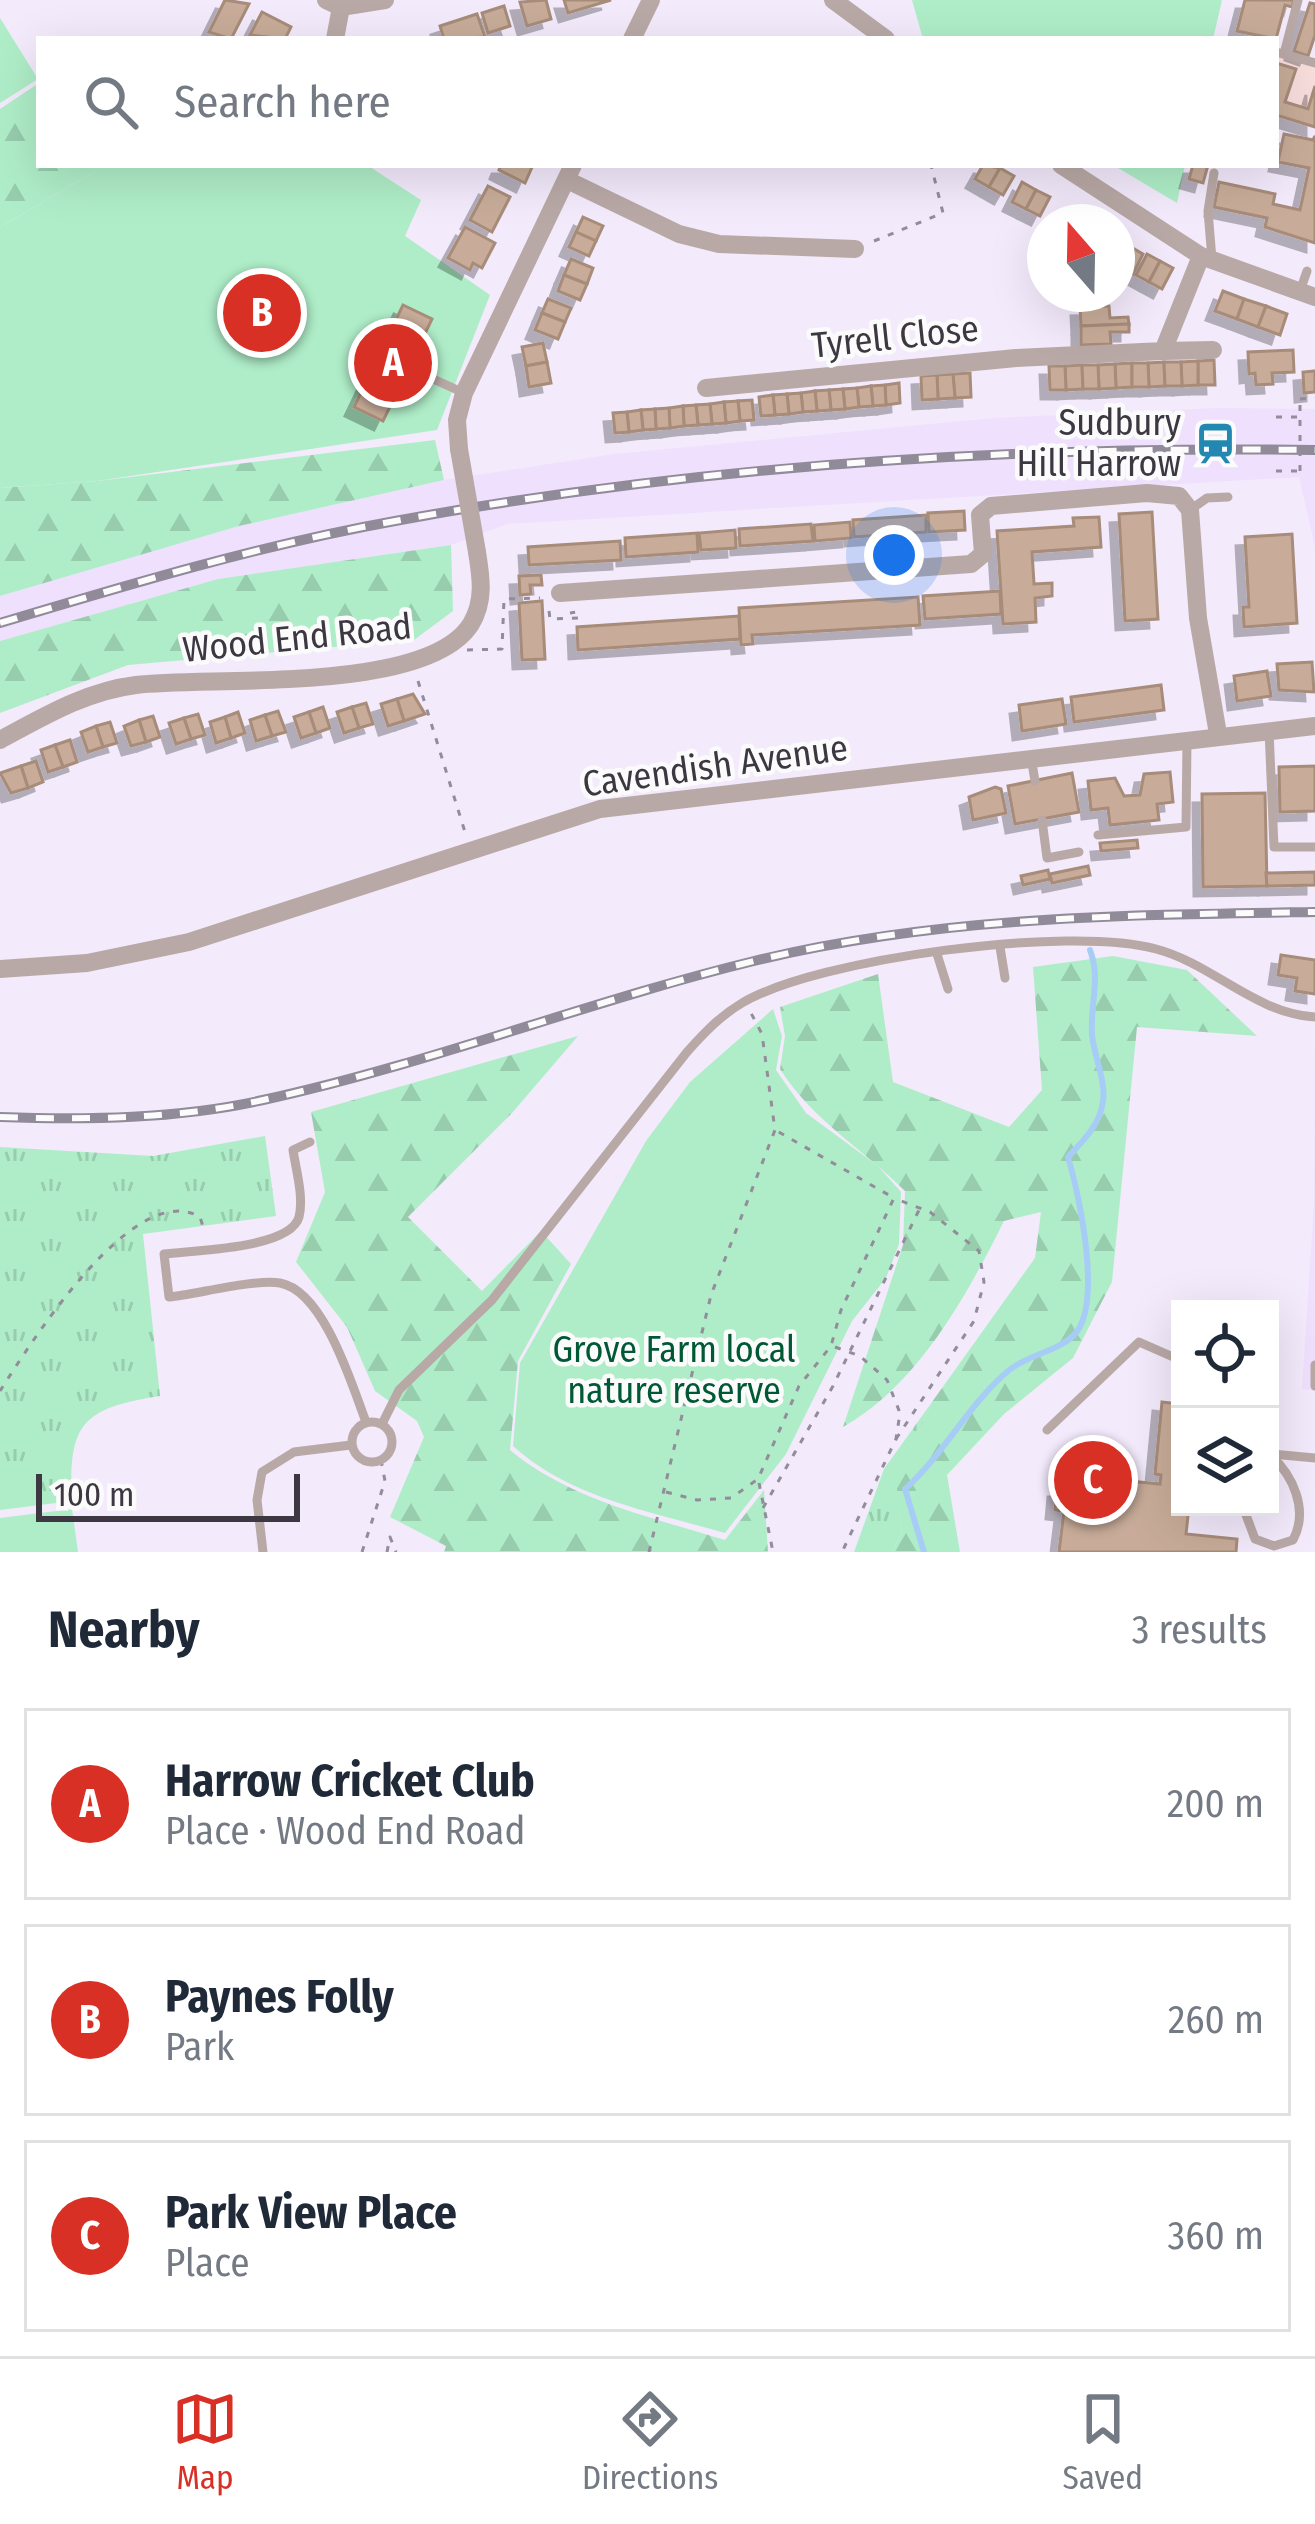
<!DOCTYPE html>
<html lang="en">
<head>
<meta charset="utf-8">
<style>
	body { margin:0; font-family:"Fira Sans Condensed",sans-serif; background:#f2f2f3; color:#1f2937 }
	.controls { position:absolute; right:36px; bottom:36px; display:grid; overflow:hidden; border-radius:0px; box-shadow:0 12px 48px #0002 }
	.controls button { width:108px; height:108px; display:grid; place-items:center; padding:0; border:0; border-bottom:3px solid #e0e1e3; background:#fff; color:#1f2937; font:60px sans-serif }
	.compass { position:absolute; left:1027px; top:204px; width:108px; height:108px; border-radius:50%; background:#fff; box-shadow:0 12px 48px #0002; rotate:340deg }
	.scale { position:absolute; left:36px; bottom:30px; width:264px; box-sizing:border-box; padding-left:12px; border:6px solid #3d3742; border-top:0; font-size:33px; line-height:42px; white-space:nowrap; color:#3d3742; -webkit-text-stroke:9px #fbfbfb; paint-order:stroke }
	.you { position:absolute; left:894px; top:555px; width:42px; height:42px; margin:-30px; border:9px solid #fff; border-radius:50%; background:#1a73e8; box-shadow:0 0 0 18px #1a73e833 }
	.badge { display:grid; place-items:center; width:78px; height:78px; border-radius:50%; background:#d93025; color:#fff; font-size:39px; font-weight:700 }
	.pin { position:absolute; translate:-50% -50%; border:6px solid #fff; box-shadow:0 3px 12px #0006 }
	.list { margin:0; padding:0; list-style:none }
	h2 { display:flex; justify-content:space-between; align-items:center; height:156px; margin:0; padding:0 48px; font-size:51px }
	h2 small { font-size:39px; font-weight:400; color:#747a83 }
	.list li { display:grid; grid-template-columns:78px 1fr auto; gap:36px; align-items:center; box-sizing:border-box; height:192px; margin:0 24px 24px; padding:0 24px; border:3px solid #e0e1e3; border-radius:0px }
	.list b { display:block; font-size:45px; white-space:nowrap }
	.list p { margin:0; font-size:39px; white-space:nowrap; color:#747a83 }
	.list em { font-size:39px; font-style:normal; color:#747a83 }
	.icon { flex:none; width:66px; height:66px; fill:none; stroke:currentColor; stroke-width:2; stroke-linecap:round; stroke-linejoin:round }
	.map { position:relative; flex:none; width:1315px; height:1552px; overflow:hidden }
	.search { position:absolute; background:#fff; box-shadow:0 12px 48px #0002; left:36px; right:36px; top:36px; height:132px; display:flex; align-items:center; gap:30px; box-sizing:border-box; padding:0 42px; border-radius:0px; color:#747a83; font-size:45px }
	.sheet { height:804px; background:#fff }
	nav { display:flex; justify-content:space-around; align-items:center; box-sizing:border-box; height:168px; border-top:3px solid #e0e1e3; background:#fff; font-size:33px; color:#747a83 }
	nav a { display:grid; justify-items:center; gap:6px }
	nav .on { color:#d93025 }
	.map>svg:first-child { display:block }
	.built { fill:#efe0fd }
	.education { fill:#f8dddd }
	.grass { fill:url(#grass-tufts) }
	.forest { fill:url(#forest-firs) }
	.green { fill:#afedc8 }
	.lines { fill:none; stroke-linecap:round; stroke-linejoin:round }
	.stream { stroke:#a7cdf7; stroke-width:6 }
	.building { fill:#c8ac99; stroke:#a88c7a; stroke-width:3; filter:url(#shadow) }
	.path { stroke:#938c9a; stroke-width:3; stroke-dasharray:6 9; stroke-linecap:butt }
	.service { stroke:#b9a9a6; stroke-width:9 }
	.minor { stroke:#b9a9a6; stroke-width:18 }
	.rail-casing { stroke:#918a98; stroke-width:10 }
	.rail { stroke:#fbfbfb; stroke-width:6; stroke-dasharray:18; stroke-linecap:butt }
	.path-bridge { stroke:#938c9a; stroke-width:3; stroke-dasharray:6 9; stroke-linecap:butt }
	.minor-bridge { stroke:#b9a9a6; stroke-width:18 }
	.labels { text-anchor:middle; stroke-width:9; stroke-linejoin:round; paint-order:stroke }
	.street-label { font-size:36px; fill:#3d3742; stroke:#fbfbfb }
	.poi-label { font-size:36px; fill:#3d3742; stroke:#fbfbfb; text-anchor:end }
	.park-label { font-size:36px; fill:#005935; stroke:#fbfbfb }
</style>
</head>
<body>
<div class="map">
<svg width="1315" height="1552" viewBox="0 0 1315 1552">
	<defs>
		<pattern id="grass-tufts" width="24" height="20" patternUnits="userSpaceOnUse" patternTransform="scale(3)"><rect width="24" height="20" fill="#afedc8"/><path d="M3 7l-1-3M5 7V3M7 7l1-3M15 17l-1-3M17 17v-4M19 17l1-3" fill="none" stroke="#97ccad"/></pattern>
		<pattern id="forest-firs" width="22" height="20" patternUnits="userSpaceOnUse" patternTransform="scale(3)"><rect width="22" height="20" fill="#afedc8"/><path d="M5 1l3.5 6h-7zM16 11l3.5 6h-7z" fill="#97ccad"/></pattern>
		<filter id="shadow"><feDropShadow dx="-9" dy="9" stdDeviation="0" flood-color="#0004"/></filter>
	</defs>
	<rect width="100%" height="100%" fill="#f3eafc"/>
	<g class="built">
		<path d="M1219,408l96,1v138l-16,-70 -792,47 -56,21 -233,34 -218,62v-45l239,-70 205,-46 170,-26 379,-36z"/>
		<path d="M1315,1041v350l-13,-2 12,-186z"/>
	</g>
	<path class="education" d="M1276,55l39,12v62l-39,-13z"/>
	<g class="grass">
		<path d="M265,1136l11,80 -133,18 17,162c-77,12 -92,27 -88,105l-72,9v-363l153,9z"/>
		<path d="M932,1402l-35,79 5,51 -10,20h-38l30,-83z"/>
	</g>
	<g class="forest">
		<path d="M39,83v82h67l-106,62v-118z"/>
		<path d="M435,440l9,40 -205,46 -239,70v-108l97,-7z"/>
		<path d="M451,545l2,66 -39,29 -286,25 -128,48v-72l218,-62z"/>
		<path d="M1113,956l74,14 70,66 -120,-9 -25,255 -39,76 -69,56 -57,61 13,77h-68l10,-20 -6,-51 36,-79 103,-144 6,-46 -37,9c-37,74 -86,164 -161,206l60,-182 2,-54c-44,-44 -92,-70 -125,-122l5,-33 -5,-29 98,-33 15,108 116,45 33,-37 -9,-123z"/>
		<path d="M578,1036l-66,77 -104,104 74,74 59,-60 30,33 -53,97 -8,89c60,50 141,67 215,90l39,-50 4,62h-324l2,-6 -56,-29 34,-80 -7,-16 -42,-30 -28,-64 -51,-65 29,-70 -14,-80z"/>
	</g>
	<g class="green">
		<path d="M912,0h310l-9,39h-290z"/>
		<path d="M0,18l38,61 -38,24z"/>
		<path d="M106,165h261l54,35 -16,36 85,59 -53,135 -340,51 -97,7v-261z"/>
		<path d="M1113,165h72l-8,38z"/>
		<path d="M773,1009l9,27 -6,34 30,43 72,53 23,26 -2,52 -13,34 -34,43 -66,133 -61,79c-72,-21 -155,-35 -212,-87l7,-83 126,-222 44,-59z"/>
		<path d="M72,1509l6,43h-78v-34z"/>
	</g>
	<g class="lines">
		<path class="stream" d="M924,1552l-19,-63c39,-35 64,-85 103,-118 19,-16 48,-19 65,-35 31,-28 6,-142 -5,-179 15,-16 32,-32 35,-56 3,-20 -9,-45 -11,-66 -2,-31 9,-56 -2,-85"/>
	</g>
	<g class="building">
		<path d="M225,0l24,4 -18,35 -22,-7z"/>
		<path d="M546,0l5,19 -24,7 -7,-24z"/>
		<path d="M564,0h47l-43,13z"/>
		<path d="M1245,0h49l-2,7 -7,-2 -9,34 -39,-8z"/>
		<path d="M1310,3l5,1v31l-7,21 -14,-5z"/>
		<path d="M504,6l6,20 -22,7 -6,-20z"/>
		<path d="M262,12l29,15 -6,12 -35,-4z"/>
		<path d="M477,14l8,23 -41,2 -4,-13z"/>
		<path d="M1276,63l20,6 -11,33 23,7 7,-23v41l-39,-12z"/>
		<path d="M1284,134l29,6 2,-4v107l-50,-16 2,-9 -53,-11 5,-25 56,12 -2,10 27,6 9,-42 -31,-6z"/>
		<path d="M501,165h32l-8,18 -26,-13z"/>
		<path d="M983,165l17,3 -11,19 -14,-8z"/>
		<path d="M1193,165h15l-5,18 -14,-4z"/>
		<path d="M1000,168l14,8 -11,19 -14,-8z"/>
		<path d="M1022,182l14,8 -10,19 -14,-7z"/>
		<path d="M488,186l22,11 -18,35 -22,-12z"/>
		<path d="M1036,190l14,7 -10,19 -14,-7z"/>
		<path d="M583,217l20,9 -7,15 -20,-9z"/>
		<path d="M465,227l30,16 -13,25 -9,-5 -3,7 -22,-12z"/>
		<path d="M576,232l20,9 -7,15 -20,-9z"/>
		<path d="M1119,241l12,6 -11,21 -3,-2z"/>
		<path d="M1131,247l12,7 -10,20 -13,-6z"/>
		<path d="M1147,254l13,7 -11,21 -13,-7z"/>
		<path d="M571,259l22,9 -6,16 -23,-9z"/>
		<path d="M1160,261l13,7 -11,21 -13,-7z"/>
		<path d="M564,275l23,9 -7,16 -22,-9z"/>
		<path d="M1223,291l21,8 -7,20 -22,-8z"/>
		<path d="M548,299l23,9 -6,14 -23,-9z"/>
		<path d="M1244,299l22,7 -8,21 -21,-8z"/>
		<path d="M403,305l29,14 -49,102 -29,-14z"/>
		<path d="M1109,306l1,12 18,-1 1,7 -48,2 -1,-19z"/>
		<path d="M1266,306l21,8 -7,21 -22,-8z"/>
		<path d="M542,313l23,9 -7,17 -23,-9z"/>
		<path d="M1129,324v8h-19l1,12 -30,1v-19z"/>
		<path d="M543,343l4,19 -21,4 -4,-19z"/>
		<path d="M1293,350l1,22 -22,1 1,11 -17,1 -1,-12 -6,1 -1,-22z"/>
		<path d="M1214,360l1,25h-17v-24z"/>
		<path d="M1198,361v24l-16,1 -1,-24z"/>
		<path d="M547,362l4,21 -22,4 -3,-21z"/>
		<path d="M1164,362l1,24 -16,1 -1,-24z"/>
		<path d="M1164,362h17l1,24h-17z"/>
		<path d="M1132,363v24l-16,1 -1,-24z"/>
		<path d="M1132,363h16l1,24h-17z"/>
		<path d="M1115,364l1,24 -17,1 -1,-24z"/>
		<path d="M1082,365l1,24 -17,1 -1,-24z"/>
		<path d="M1082,365h16l1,24h-16z"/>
		<path d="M1049,366h16l1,24h-16z"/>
		<path d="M1315,371v21l-11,1 -1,-21z"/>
		<path d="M970,373l1,24 -16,1 -2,-24z"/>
		<path d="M953,374l2,24 -17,1 -1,-24z"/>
		<path d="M937,375l1,24 -16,1 -1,-24z"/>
		<path d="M899,383l1,20 -14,2 -1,-20z"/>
		<path d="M885,385l1,20 -13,1 -2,-20z"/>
		<path d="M871,386l2,20 -14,1 -2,-19z"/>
		<path d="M857,388l2,19 -14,2 -2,-20z"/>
		<path d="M843,389l2,20 -14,1 -2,-20z"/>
		<path d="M829,390l2,20 -14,1 -2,-20z"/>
		<path d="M815,391l2,20 -14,1 -2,-19z"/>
		<path d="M801,393l2,19 -14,2 -2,-20z"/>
		<path d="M787,394l2,20 -14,1 -2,-20z"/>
		<path d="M773,395l2,20 -14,1 -2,-19z"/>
		<path d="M752,400l2,20 -14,1 -2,-20z"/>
		<path d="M738,401l2,20 -14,2 -2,-21z"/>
		<path d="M724,402l2,21 -14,1 -2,-20z"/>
		<path d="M710,404l2,20 -14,1 -2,-20z"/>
		<path d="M696,405l2,20 -14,1 -1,-20z"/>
		<path d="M683,406l1,20 -14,2 -1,-20z"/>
		<path d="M669,408l1,20 -14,1 -1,-20z"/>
		<path d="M655,409l1,20 -13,1 -2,-20z"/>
		<path d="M641,410l2,20 -14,2 -2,-20z"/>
		<path d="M627,412l2,20 -14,1 -2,-20z"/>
		<path d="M964,511l1,19 -36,2 -1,-19z"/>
		<path d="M1152,512l6,107 -33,2 -6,-107z"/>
		<path d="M926,515v17l-72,5 -1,-17z"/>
		<path d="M1099,517l2,30 -69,5 2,32 18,-1v13l-17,2 1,24 -33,2 -6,-93 77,-5 -1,-8z"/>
		<path d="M850,522l1,16 -36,3 -1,-16z"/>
		<path d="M811,524l2,17 -73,5 -1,-17z"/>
		<path d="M735,530l1,18 -35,2 -2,-17z"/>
		<path d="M697,533l1,19 -72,5 -1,-19z"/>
		<path d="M1292,534l5,89 -53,4 -1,-20h6l-4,-70z"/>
		<path d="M620,541l1,19 -92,5 -1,-18z"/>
		<path d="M541,575l1,10h-12l1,9 -11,1 -1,-19z"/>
		<path d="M1000,591l1,23 -76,5 -2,-23z"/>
		<path d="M918,597l2,28 -168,10 1,9 -12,1 -2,-37z"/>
		<path d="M542,601l3,58 -23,1 -3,-57z"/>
		<path d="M739,616l1,23 -162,11 -1,-23z"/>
		<path d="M1312,662l2,30 -35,-2 -2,-26z"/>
		<path d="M1267,671l4,25 -34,5 -3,-25z"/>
		<path d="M1161,685l3,25 -90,12 -3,-25z"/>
		<path d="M413,694l12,20 -21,7 -7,-22z"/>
		<path d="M397,699l7,22 -16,5 -7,-22z"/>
		<path d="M1062,699l4,25 -44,7 -3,-26z"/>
		<path d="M366,703l7,21 -14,4 -7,-21z"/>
		<path d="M323,707l7,21 -14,5 -7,-21z"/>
		<path d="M352,707l7,21 -15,5 -7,-21z"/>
		<path d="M278,711l8,21 -14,4 -7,-21z"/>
		<path d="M238,712l7,21 -14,5 -6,-21z"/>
		<path d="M309,712l7,21 -15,5 -7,-21z"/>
		<path d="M198,714l7,21 -14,4 -7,-21z"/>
		<path d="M265,715l7,21 -16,5 -6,-21z"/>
		<path d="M153,716l7,21 -14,5 -7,-22z"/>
		<path d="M225,717l6,21 -15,5 -6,-21z"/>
		<path d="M184,718l7,21 -15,5 -7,-21z"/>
		<path d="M139,720l7,22 -15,4 -7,-20z"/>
		<path d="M110,722l7,21 -14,4 -7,-21z"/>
		<path d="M96,726l7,21 -15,5 -7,-20z"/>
		<path d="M70,740l7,22 -14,5 -8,-22z"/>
		<path d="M55,745l8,22 -15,5 -7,-22z"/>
		<path d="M36,761l7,21 -15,6 -7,-22z"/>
		<path d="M21,766l7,22 -17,5 -11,-20z"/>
		<path d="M1315,766v45l-35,1 -1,-45z"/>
		<path d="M1170,772l3,30 -16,2 2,16 -49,5 -2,-17 -17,2 -3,-29 27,-3 9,18 16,-1 4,-21z"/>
		<path d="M1072,773l7,39 -64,12 -7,-38z"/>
		<path d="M995,787l6,2 5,24 -33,7 -4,-23z"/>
		<path d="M1265,793l2,93 -64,1 -1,-93z"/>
		<path d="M1137,840l1,8 -37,3 -1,-8z"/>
		<path d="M1088,866l2,9 -38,8 -2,-9z"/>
		<path d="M1048,870l2,9 -27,6 -2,-9z"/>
		<path d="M1315,872v13l-48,1 -1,-13z"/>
		<path d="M1281,955l34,5v34l-20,-3 2,-13 -19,-3z"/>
		<path d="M1162,1402l18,2v72l-5,11h5v20h9l-3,27 51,5 -1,13h-177l5,-41 -9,-1 2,-22h7l2,-13 94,9 1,-9 -6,-1z"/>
	</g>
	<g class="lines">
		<g class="path">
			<path d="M874,241l69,-28 -12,-48"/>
			<path d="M1300,399l15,-1"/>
			<path d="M1276,417h24"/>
			<path d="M1276,471h24"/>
			<path d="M549,611l1,8 28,-1v-6l-8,1"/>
			<path d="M467,650l35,-1 2,-50 36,-1"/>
			<path d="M418,681l47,151"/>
			<path d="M835,1347l25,9 27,24 13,33 -4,26 -54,113"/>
			<path d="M0,1391c30,-47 134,-213 200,-174l4,13"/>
			<path d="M896,1439l78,-118 10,-39 -5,-31 -49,-39 -34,-13"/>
			<path d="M759,1483l14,69"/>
			<path d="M666,1492l31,8 34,-2 27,-19 41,-93 32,-40 10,-36 53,-112 -117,-67"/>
			<path d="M763,1508l70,-122 87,-178"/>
			<path d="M362,1552l23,-71 -4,-21"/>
			<path d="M387,1552l3,-15 6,15"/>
			<path d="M649,1552l62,-257 64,-165 -13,-96 -11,-21"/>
		</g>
		<g class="service">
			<path d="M1276,52l39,11"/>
			<path d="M1284,54l14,-54"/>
			<path d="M1212,259l-4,-48 6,-38"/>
			<path d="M1300,291l7,-20"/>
			<path d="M420,373l44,20"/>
			<path d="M1190,510l17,-12 21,-1"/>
			<path d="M1269,730l5,117h41"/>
			<path d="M1031,757l4,24"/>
			<path d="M1042,820l5,38 32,-6"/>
			<path d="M1098,835l88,-8 1,-86"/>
			<path d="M1000,947l5,31"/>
			<path d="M937,954l11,35"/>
			<path d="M310,1142l-17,8c3,20 11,47 6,67 -9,32 -105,33 -135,37l5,43c29,-3 84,-18 111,-14 44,8 72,102 86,139"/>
			<path d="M1315,1365v21"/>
			<circle cx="372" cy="1442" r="20"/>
			<path d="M382,1424l17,-34 93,-90 195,-248c17,-19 33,-36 55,-49 76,-45 329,-78 414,-54 57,15 98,64 159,68"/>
			<path d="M1047,1430l92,-88 41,18"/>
			<path d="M1272,1454l43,4"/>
			<path d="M1243,1507l12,32 19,7 19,-6c16,-30 0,-65 -23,-85"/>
			<path d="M263,1552l-6,-52 5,-28 32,-20 57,-7"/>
		</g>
		<g class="minor">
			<path d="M326,0l15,7 44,-7"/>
			<path d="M833,0l53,39"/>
			<path d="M335,39l6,-32"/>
			<path d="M632,39l19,-39"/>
			<path d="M1061,165l140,91 114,41"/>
			<path d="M567,180l112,54 40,10 136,5"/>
			<path d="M1163,351l50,-1"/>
			<path d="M706,388l310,-30 147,-7 38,-95"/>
			<path d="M459,449l-2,-29 7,-27 109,-228"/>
			<path d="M560,593l411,-29 12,-10 -3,-39 11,-9 156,-13 32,3 11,14 8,108 20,116"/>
			<path d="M0,740c43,-23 86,-49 136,-55 77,-9 291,9 335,-61 14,-23 10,-47 6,-72"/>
			<path d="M0,969l87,-6 102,-21 411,-133 715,-83"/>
		</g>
		<defs>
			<g id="rail">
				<path d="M0,623c130,-39 261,-78 395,-102 304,-56 611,-75 920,-71"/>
				<path d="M0,1117c87,3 178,2 263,-17 166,-36 326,-99 491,-139 185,-45 371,-46 561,-49"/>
			</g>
		</defs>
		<use href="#rail" class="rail-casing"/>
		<use href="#rail" class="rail"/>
		<path class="path-bridge" d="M1300,471v-72"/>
		<path class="minor-bridge" d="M459,449l18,103"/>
	</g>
	<defs>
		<symbol id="station-bare" viewBox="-9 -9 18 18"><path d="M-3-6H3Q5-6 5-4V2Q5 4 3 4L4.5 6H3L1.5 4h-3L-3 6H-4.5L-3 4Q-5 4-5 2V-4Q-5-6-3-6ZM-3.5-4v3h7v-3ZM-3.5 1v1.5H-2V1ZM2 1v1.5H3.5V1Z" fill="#2388b1" stroke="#fbfbfb" stroke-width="2.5" paint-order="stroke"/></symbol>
	</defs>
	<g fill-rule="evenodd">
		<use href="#station-bare" x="1186" y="414" width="59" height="59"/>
	</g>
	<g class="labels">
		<g class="street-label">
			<text transform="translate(895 336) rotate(-6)" y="13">Tyrell Close</text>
			<text transform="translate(297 637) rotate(-6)" y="13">Wood End Road</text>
			<text transform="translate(715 765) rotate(-8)" y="13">Cavendish Avenue</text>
		</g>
		<g class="poi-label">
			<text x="1181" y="435">Sudbury<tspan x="1181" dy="41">Hill Harrow</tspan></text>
		</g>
		<g class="park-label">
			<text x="674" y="1362">Grove Farm local<tspan x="674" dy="41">nature reserve</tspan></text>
		</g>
	</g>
</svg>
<div class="controls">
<button><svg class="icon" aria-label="locate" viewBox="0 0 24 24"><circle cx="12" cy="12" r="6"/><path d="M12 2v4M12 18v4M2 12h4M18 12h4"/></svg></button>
<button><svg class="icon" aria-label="layers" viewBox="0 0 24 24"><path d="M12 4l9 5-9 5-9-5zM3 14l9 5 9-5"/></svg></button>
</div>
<svg class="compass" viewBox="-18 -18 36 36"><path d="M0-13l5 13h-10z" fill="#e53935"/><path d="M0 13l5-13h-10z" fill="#747a83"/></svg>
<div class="scale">100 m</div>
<div class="you"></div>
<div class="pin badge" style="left:393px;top:363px">A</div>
<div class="pin badge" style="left:262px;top:313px">B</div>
<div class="pin badge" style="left:1093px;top:1480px">C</div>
<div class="search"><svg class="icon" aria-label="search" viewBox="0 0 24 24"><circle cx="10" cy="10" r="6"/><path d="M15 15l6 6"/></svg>Search here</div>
</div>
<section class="sheet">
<h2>Nearby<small>3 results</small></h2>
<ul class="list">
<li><span class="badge">A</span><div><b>Harrow Cricket Club</b><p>Place · Wood End Road</p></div><em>200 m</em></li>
<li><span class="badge">B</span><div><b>Paynes Folly</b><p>Park</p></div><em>260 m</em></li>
<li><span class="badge">C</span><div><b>Park View Place</b><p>Place</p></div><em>360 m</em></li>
</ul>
</section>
<nav>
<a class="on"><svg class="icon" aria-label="map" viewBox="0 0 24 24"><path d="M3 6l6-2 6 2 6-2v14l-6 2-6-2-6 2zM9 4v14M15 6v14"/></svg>Map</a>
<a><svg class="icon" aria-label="directions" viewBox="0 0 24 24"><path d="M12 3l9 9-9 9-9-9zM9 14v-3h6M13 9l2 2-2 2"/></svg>Directions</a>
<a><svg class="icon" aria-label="saved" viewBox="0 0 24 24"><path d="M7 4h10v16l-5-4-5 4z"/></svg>Saved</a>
</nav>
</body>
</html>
